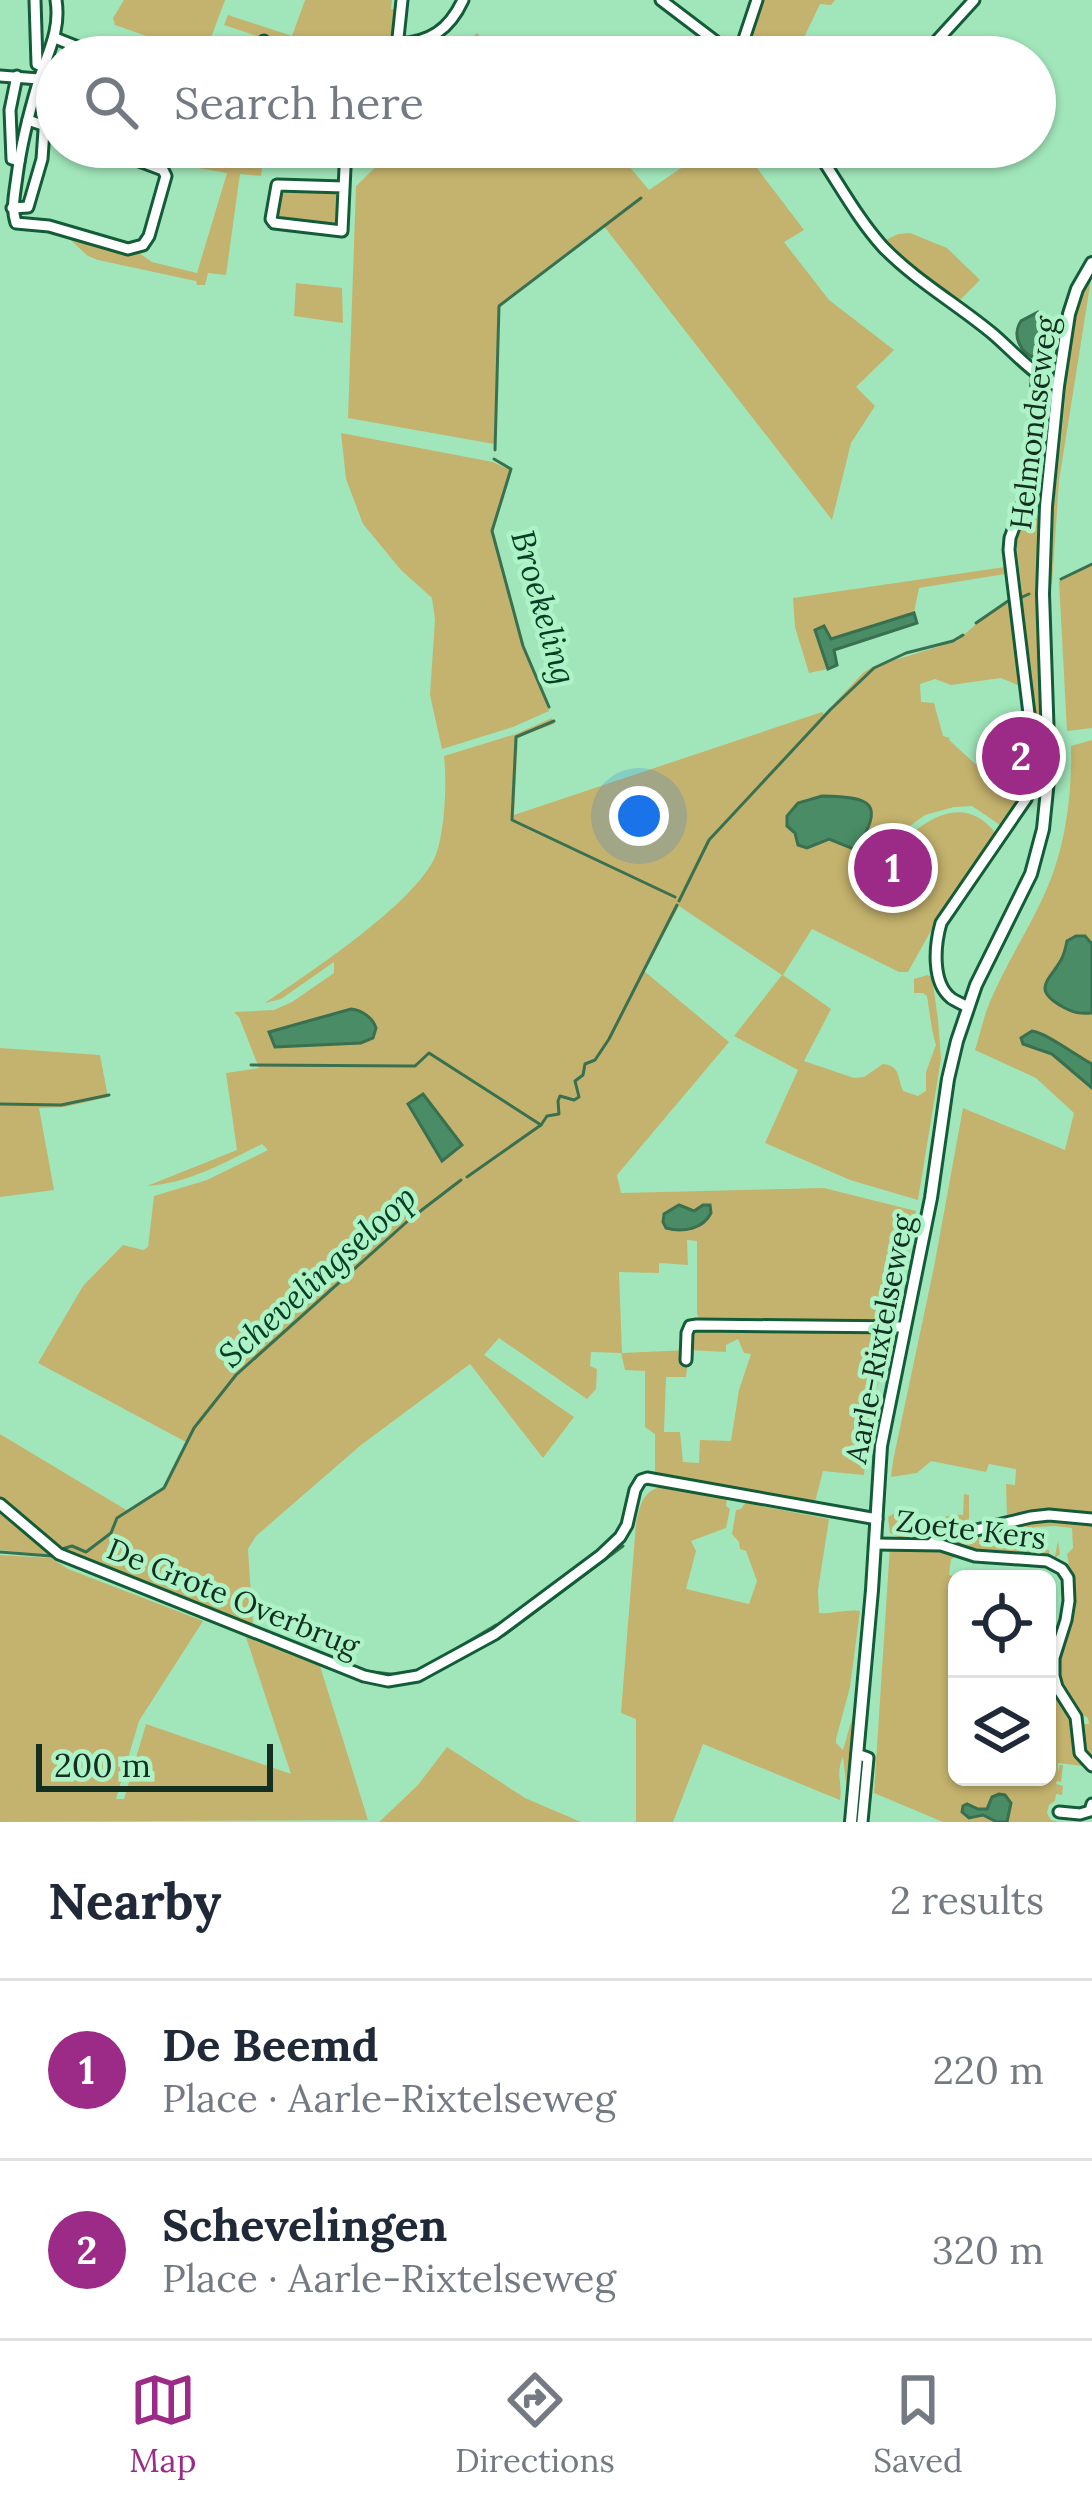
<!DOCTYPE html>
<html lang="en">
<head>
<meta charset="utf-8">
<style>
	body { margin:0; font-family:Lora,serif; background:#f6f6f7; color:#1f2937 }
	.controls { position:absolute; right:36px; bottom:36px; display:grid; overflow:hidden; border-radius:18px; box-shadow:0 3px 9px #0004 }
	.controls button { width:108px; height:108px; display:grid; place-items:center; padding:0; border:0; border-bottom:3px solid #e0e1e3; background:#fff; color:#1f2937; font:60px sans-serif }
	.scale { position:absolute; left:36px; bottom:30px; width:237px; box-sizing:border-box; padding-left:12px; border:6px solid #132f1f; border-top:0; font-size:33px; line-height:42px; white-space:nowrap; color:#132f1f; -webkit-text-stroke:9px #adf3c7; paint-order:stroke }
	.you { position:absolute; left:639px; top:816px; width:42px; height:42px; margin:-30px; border:9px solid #fff; border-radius:50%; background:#1a73e8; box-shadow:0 0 0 18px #1a73e833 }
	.badge { display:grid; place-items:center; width:78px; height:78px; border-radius:50%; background:#9c2a87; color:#fff; font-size:39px; font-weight:700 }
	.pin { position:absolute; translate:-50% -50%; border:6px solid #fff; box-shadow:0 3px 12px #0006 }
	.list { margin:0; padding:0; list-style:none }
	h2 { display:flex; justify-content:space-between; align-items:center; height:156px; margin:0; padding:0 48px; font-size:51px }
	h2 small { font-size:39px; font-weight:400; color:#747a83 }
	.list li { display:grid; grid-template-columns:78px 1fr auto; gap:36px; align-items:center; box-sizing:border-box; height:180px; padding:0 48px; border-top:3px solid #e0e1e3 }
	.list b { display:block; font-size:45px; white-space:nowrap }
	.list p { margin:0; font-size:39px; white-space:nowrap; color:#747a83 }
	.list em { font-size:39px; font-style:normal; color:#747a83 }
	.icon { flex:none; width:66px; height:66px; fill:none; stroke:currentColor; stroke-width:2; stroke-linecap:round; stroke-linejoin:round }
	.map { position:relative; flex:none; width:1092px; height:1822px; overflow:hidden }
	.search { position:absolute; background:#fff; box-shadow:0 3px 9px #0004; left:36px; right:36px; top:36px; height:132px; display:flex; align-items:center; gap:30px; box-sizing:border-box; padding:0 42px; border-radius:66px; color:#747a83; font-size:45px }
	.sheet { height:516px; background:#fff }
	nav { display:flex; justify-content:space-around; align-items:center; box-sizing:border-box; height:168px; border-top:3px solid #e0e1e3; background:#fff; font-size:33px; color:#747a83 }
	nav a { display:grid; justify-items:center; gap:6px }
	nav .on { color:#9c2a87 }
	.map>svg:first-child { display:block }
	.green { fill:#c4b36e; fill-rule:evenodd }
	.water { fill:#498c65; stroke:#397050; stroke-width:3 }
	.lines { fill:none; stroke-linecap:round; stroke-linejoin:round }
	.stream { stroke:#397050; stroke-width:3 }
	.minor-casing { stroke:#135c38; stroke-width:15 }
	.tertiary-casing { stroke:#135c38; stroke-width:16 }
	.minor { stroke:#fff; stroke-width:9 }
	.tertiary { stroke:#fff; stroke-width:10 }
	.labels { text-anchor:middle; stroke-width:9; stroke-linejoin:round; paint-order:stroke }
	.street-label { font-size:30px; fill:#132f1f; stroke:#adf3c7 }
	.water-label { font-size:33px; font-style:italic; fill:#063e23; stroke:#adf3c7 }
</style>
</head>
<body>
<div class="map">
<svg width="1092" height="1822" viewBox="0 0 1092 1822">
	<rect width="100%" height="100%" fill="#a1e6ba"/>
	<g class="green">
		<path d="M124,0h101l-16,43 -2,14 -92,-32 -2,-7z"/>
		<path d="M305,0h87l-1,9 7,1 -5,47h-36l-59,-9 7,-7 -4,-3 -11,9 -66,-22 4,-10 64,21z"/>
		<path d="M764,0h71l-4,5 -11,-1 -22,46 7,7h-59z"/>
		<path d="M477,33l22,24h-51z"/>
		<path d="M200,147l64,3 -3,26 -21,-2 -14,101 -18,-2 -3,12h-8l-1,-4 -5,-1 -93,-20 -10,-4 -23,-21 59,18h15l13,9 45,11 30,-100 -35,-6z"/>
		<path d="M391,147h94v5l15,11 15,-16h98l36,43 63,-43h29l63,83 -20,12 45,58 65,50 -38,37 19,19 -24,37 -19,77 -229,-295 -104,80 -5,139 -146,-26 8,-232 28,-27z"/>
		<path d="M283,188l54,2 3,3 -3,33 -59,-8 2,-28z"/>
		<path d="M910,233l37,15 33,32 -22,22 -46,-36 -26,-26 12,-6z"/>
		<path d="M1092,273l-33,208 -7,103 -4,-1c1,-51 9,-101 14,-152 6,-52 5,-110 30,-158z"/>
		<path d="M296,283l46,5 1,35 -49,-7z"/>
		<path d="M1041,389h3l7,9 -13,150 7,238 -6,-2 2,-14 -25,-230 18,-60z"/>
		<path d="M341,433l152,29 17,8 -19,62 31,109 27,70 -36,16 -71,22 -12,-54 5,-75 -3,-22 -31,-28 -38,-46 -17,-45z"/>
		<path d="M1092,565v163l-25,3 -8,-150z"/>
		<path d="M1005,567v7l-86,14 -5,25 -84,26 -15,-9 13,39 -19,4 -14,-46 -2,-29z"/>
		<path d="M1008,602l12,84 -19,-8 -50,7 -16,-6 -15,5 1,18 13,1 9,33 7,2 -1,2 69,63 -15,24 -31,-21 -18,1 -29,8 -51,37 -1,18 2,5 36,21 17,-23v-4l-32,-20c29,-31 69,-57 101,-14l-54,74 -35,63h-9l-87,-43 -29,46 48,34 -27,52 50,17 10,-1 19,-13c18,2 14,14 20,27l15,5 8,-5v-19l10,-27c-5,-16 -6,-31 -9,-49l-4,-3h-9v-14l14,-4 4,3 6,41 3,40 -23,141 -68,-20 -85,-37 33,-73 -64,-34 48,-61 -103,-69 -35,65 85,71 -112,133 4,18 203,-5 92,23 -24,111h-191l-4,-8v-73l-10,-1 1,25 -29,-2v10l-40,-1 3,81 67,-3 6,-21 195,1 -21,95 -5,50 -41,-4 -9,35 -159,-32v-40l-10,-7v-56l-20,-1 -4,-17 -30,-1 -1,14 7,3 -1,20 -9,10 -88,-61 -15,17 90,62 -31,41 -73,-94 -109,81 -105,91 -8,13 5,77 -181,-69 -13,-7 -59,-52v-64l128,77c39,-21 41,-28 58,-69l-148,-79 45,-77 40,-41 20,5 5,-3 6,-51 53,-16 61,-30 -6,-6c-37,18 -72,39 -115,42l90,-36 -11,-77 33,-5 -20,-51 -5,-5 40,-2 18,-8 42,-29v-11l-53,37 -16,4c44,-30 149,-99 170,-146 10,-24 12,-75 9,-101l72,-22 36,-16 2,6 -36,13 -4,78 308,-103 2,2 39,-41 9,-6 85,-26 26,-23zM822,796l34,54 -27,-11 -22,9 -20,-22 19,-27zM352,1009l7,1 16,14 -14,19 -85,4 -6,-16zM738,1339l6,14 7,1 -12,36 -8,51 -31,-1 -1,23 -16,-1 -3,-30h-16l2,-55h20l3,-27 37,2v-7z"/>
		<path d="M1092,740v1020l-10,-13v-23h7l-1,-6c-10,-5 -12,-11 -19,-21 -22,-29 -1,-53 3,-84 3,-20 -2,-40 -5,-59l6,-6 -1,-20 -17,-2 -21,1 -2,11 13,3 -1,8 5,1v6h6l3,-15 2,13 -6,5 -75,-6 -42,-13h-33l-14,-7 -2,-16 10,-6c12,4 23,12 37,9 11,-3 15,-6 28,-5l1,-21 5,1v32l38,-10 -1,-33 9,1 1,-16 -27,-5 -3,8 -55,-11 -14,12 -26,4 2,-16 41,-194 29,-159 102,42 9,-37 -38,-35 -61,-28c5,-15 8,-31 14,-46 18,-44 46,-83 63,-128 15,-41 20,-87 19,-130z"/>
		<path d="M0,1048l100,7 8,42 -43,10 -26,1 15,82 -54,7z"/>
		<path d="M661,1487l66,12 -1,7 4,3 -4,19 -35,13 5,10 -10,38 63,15 8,-23 -11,-30 -6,-2 -1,-7 -7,-8 4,-24 5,-1 4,-6 84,16 -11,71 1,23c15,1 27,-4 41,-2l-10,76 -14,52v4l7,7 15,-52 -9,109 -6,-50c-8,18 0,26 -3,43l-137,-56 -30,78h-37v-103l-15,-6 15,-190c4,-17 6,-32 25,-36z"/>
		<path d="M0,1509l60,47 -60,-6z"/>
		<path d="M890,1546h38l29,10 -6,3 -2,16 4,1 -1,8 5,3v190h90v-76l5,3 3,-5 -5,-6 1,-4c6,9 15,16 19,26 8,18 1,35 14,51l-26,-3v8l2,-6h3l-2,17 -4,-1 -1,3 7,2 -1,9 -6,-1 -1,7 -6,4 -2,8 4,7 8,2h-116l-69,-29z"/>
		<path d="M0,1555l51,3 17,11 135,52 -64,100 -23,78h8l22,-75 145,50 -45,-137 74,29 48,154 -368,2z"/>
		<path d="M447,1747l78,51 56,24h-202l39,-37z"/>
	</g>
	<g class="water">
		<path d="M1038,312l11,9 -11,18 5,14 -6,6c-16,-5 -26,-23 -16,-38z"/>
		<path d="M914,613l3,10 -83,27 3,15 -9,4 -13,-39 9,-4 7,13z"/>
		<path d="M822,796c51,1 63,7 34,54l-27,-11 -22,9 -9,-3 -3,-12 -8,-7v-10l11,-13z"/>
		<path d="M1076,936h9l7,8v69c-12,1 -18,0 -29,-6 -32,-18 -14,-26 -2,-47 3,-5 5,-14 6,-19z"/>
		<path d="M351,1009c11,1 22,9 25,19l-3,10 -12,5 -86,4 -6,-15z"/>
		<path d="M1032,1031c13,1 45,25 60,33v24l-40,-34 -29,-10 -2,-6z"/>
		<path d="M423,1094l39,51 -20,16 -34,-57z"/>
		<path d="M679,1205l15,6 9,-6h7l1,8c-8,16 -28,20 -45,15l-3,-6 1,-8z"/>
		<path d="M999,1794l6,1 6,8 -4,19h-10l-14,-7 -14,3 -7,-6 1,-6 4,-2 11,5h9l5,-12z"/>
	</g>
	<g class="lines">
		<g class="stream">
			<path d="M495,450l4,-144 142,-108"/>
			<path d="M494,459l17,10 -19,62 31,115 26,61"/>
			<path d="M1061,579l31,-15"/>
			<path d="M1020,598l9,-4"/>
			<path d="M976,623l32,-22"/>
			<path d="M554,721l-38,16 -4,83 163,77"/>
			<path d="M679,901l30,-61 121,-130 44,-42 32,-15 47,-12 10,-6"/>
			<path d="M251,1065l158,1h6l14,-13 112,72"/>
			<path d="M0,1104l61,1 48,-10"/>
			<path d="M467,1177l74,-52 6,-9 12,-2 -1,-13 2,-5 14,4 5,-3 -4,-16 8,-6 2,-11 10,-4 14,-21 68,-134"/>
			<path d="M1079,1523l13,2"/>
			<path d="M62,1549l10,-3 14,6 25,-19 6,-15 47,-30 30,-60 42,-53 174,-156 51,-39"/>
			<path d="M0,1552l51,4"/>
			<path d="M116,1572l249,99 34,4"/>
			<path d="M504,1635l119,-89"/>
			<path d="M441,1658l55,-33"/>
		</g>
		<defs>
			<g id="minor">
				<path d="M35,0l2,64 7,3"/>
				<path d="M56,0c5,31 -9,54 -18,83 -9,30 -17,62 -21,93 -2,16 -6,32 -1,47l33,3 79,23 15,-4 6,-9 17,-60 -3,-6 -61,-23"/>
				<path d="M661,0l75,57"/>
				<path d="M55,38l48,19"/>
				<path d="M399,44c31,-2 50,-14 64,-44"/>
				<path d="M257,57l7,-16"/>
				<path d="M396,57l6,-57"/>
				<path d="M738,57l19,-57"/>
				<path d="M922,57l52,-57"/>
				<path d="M0,76l39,3"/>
				<path d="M17,76l-7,34 2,49 7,2"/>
				<path d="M28,120l29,10"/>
				<path d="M814,147c23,33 42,70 69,100 33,34 74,57 110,87 22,19 38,39 65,52"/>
				<path d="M344,187l-67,-2 -6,34 3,4 68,8 4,-84"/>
				<path d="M12,208l16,-1 14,-48 3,-43 12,-32"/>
				<path d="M968,1007c-2,-1 -15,-7 -17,-9 -20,-16 -16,-54 -10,-75l85,-124 6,-15 3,-21 -26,-213 1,-12 25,-68 2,-94"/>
				<path d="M686,1360l1,-27 3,-7 7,-1 208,2"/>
				<path d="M0,1504l59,50 305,122 24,5 30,-5 77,-42 106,-79 19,-18 7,-12 8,-35 6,-10 6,-2 230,41"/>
				<path d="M876,1544l65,1 34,11 72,5 15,8 6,9 1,23 -3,19 -12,38v18l3,11 19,30 4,36 12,13"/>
				<path d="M931,1544l12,-10 29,-3 59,-14 18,-2 43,4"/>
				<path d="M857,1754l11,4 -6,64"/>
				<path d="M1059,1812l21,2 10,-3 2,-7"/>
			</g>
			<path id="tertiary" d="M851,1822l21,-232 9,-144 50,-248 17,-119 9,-38 19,-56 55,-111 12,-45 6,-59 -6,-176 3,-88 12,-120 11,-72 8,-25 15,-26"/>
		</defs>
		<use href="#minor" class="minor-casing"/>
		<use href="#tertiary" class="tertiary-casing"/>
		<use href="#minor" class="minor"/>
		<use href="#tertiary" class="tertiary"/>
	</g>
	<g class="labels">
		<g class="street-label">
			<text transform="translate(1034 423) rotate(-83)" y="10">Helmondseweg</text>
			<text transform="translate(880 1339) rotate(-79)" y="10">Aarle-Rixtelseweg</text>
			<text transform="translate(971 1530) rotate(7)" y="10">Zoete Kers</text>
			<text transform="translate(233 1598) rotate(22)" y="10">De Grote Overbrug</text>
		</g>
		<g class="water-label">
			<text transform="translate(544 607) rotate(74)" y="12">Broekeling</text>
			<text transform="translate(317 1276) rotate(-42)" y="12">Schevelingseloop</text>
		</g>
	</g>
</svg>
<div class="controls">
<button><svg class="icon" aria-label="locate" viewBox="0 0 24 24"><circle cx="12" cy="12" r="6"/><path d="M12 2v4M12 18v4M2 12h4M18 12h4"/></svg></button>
<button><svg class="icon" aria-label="layers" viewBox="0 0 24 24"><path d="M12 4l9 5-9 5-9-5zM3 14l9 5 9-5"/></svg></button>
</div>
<div class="scale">200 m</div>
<div class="you"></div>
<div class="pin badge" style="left:893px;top:868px">1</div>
<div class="pin badge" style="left:1021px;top:756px">2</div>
<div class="search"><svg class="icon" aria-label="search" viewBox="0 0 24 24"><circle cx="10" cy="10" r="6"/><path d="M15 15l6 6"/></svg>Search here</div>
</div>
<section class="sheet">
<h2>Nearby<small>2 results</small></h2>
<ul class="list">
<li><span class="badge">1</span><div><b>De Beemd</b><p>Place · Aarle-Rixtelseweg</p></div><em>220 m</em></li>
<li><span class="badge">2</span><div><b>Schevelingen</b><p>Place · Aarle-Rixtelseweg</p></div><em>320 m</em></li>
</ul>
</section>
<nav>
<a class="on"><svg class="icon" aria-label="map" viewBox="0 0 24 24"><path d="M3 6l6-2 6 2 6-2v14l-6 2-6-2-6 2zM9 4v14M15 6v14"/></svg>Map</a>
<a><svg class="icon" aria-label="directions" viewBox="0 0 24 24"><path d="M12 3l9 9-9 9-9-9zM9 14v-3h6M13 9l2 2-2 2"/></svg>Directions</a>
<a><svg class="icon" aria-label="saved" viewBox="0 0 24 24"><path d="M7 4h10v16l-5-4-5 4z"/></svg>Saved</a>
</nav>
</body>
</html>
